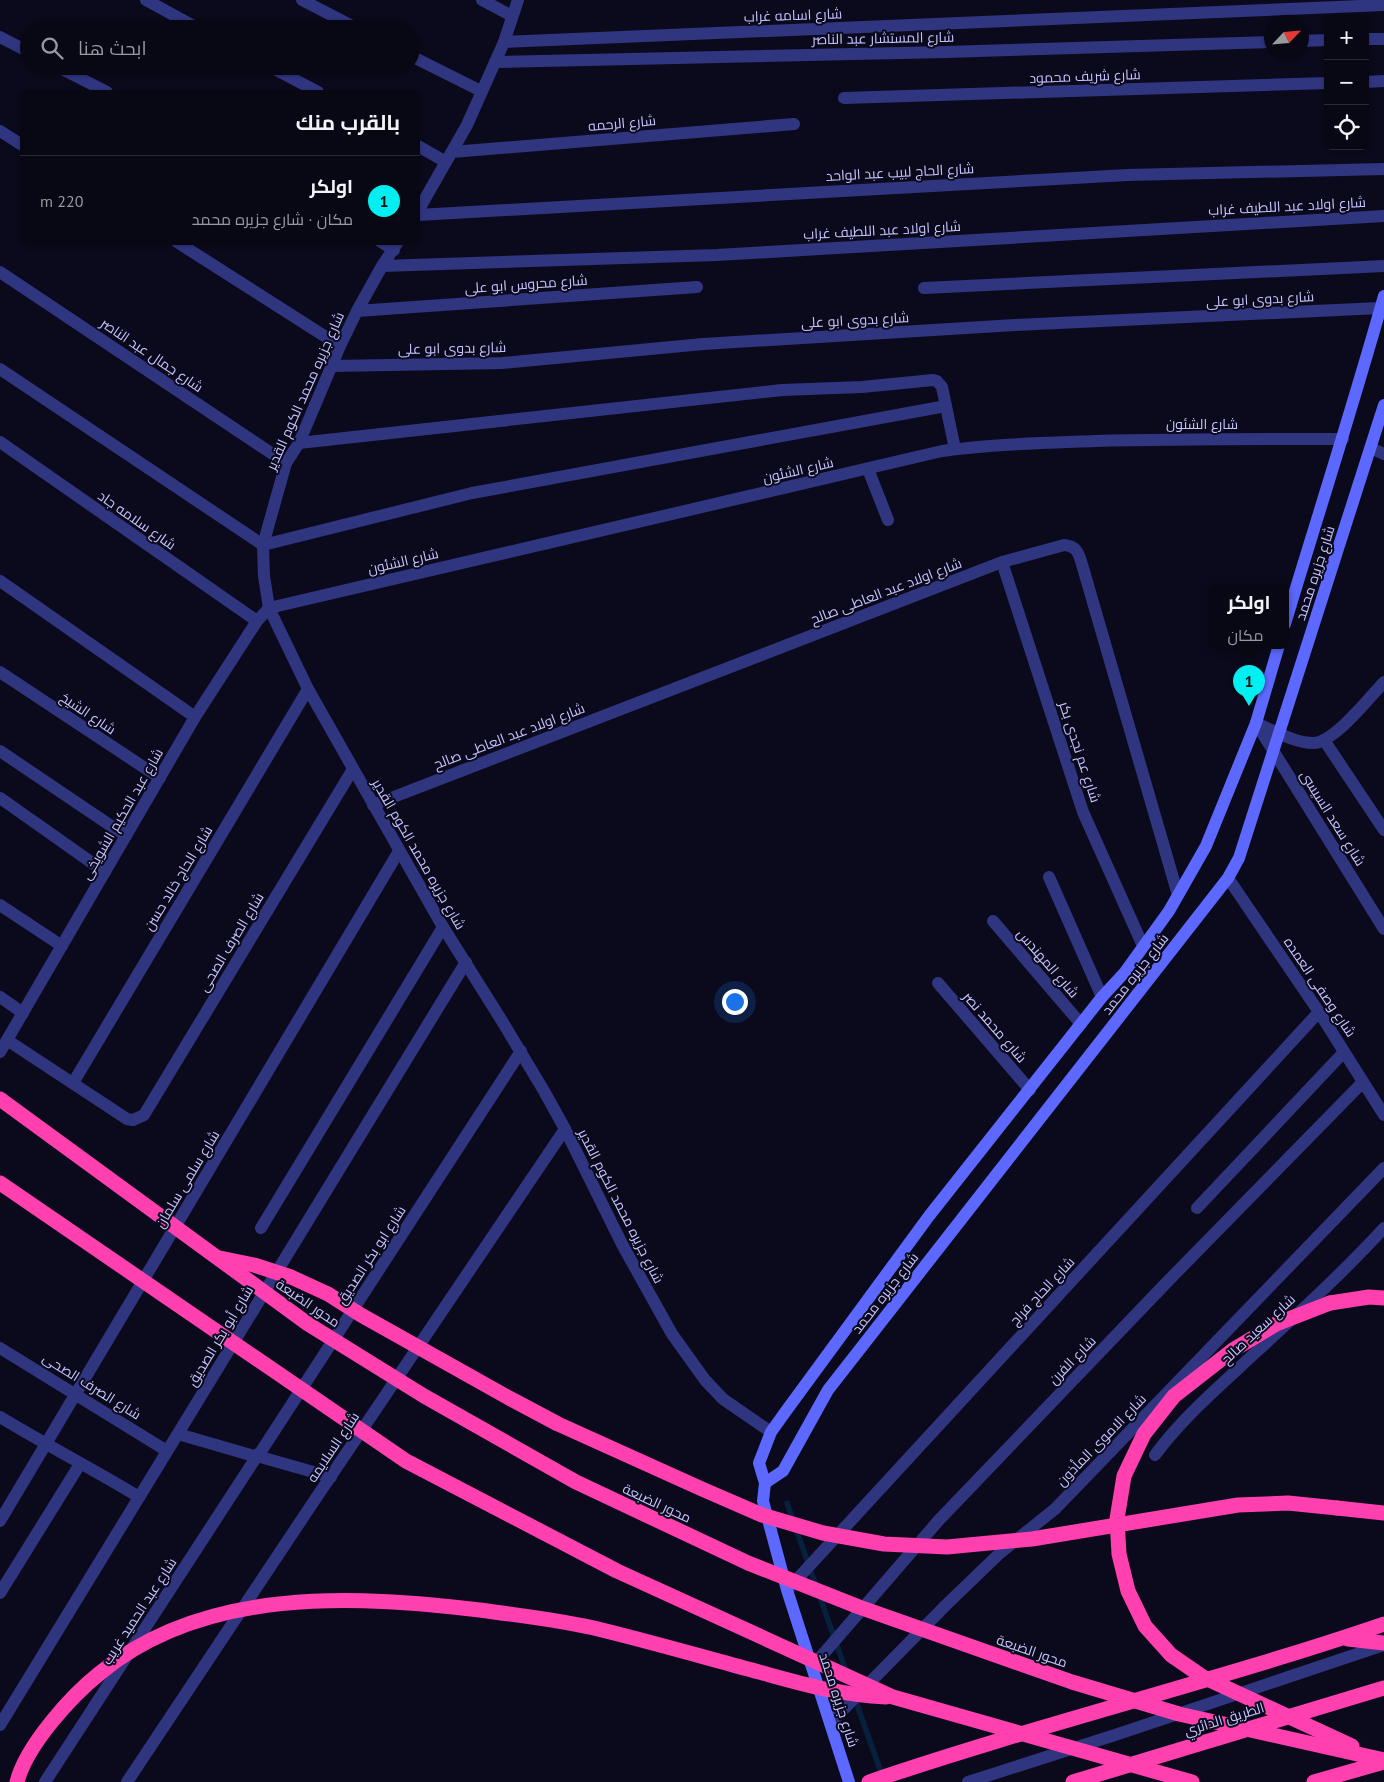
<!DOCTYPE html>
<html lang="ar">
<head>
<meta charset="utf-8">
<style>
	body { margin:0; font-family:"PT Sans",Cairo,sans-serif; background:#11111e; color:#f1f3f6; direction:rtl }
	.controls { position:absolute; right:15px; top:15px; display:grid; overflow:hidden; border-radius:8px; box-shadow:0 1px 4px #0004 }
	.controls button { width:45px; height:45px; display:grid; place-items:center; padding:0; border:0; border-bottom:1px solid #292934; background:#080815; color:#f1f3f6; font:25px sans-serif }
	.compass { position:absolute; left:1264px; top:15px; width:45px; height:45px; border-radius:50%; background:#080815; box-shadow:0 1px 4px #0004; rotate:64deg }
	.you { position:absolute; left:734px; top:1001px; width:18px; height:18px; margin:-12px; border:4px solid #fff; border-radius:50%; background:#1a73e8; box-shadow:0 0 0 8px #1a73e833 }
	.badge { display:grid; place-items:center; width:32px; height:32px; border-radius:50%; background:#00eff0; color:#111; font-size:16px; font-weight:700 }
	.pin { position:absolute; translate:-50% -41px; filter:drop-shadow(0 1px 2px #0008) }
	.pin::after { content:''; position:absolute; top:26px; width:18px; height:15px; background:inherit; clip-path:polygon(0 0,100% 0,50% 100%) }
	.popup { position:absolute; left:1209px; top:584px; width:80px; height:65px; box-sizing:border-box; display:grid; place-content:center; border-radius:8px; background:#080815; filter:drop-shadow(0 1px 4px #0005); font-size:16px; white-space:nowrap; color:#989aa0 }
	.popup b { font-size:19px; color:#f1f3f6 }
	.popup::after { content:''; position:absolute; left:50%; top:100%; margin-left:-10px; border:10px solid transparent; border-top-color:#080815 }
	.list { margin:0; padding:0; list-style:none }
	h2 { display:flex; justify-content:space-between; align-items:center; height:65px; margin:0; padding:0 20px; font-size:21px }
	h2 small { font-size:16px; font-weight:400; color:#989aa0 }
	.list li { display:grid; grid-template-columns:32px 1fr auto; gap:15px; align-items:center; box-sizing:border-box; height:90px; padding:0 20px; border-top:1px solid #292934 }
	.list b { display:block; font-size:19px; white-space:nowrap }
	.list p { margin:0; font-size:16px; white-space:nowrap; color:#989aa0 }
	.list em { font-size:16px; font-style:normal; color:#989aa0 }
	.icon { flex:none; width:28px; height:28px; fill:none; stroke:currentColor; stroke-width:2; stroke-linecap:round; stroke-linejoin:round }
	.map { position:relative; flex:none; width:1384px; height:1782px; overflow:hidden; direction:ltr }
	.search { position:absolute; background:#080815; box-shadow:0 1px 4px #0004; left:20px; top:20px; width:400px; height:55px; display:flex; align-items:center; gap:12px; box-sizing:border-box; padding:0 18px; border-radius:28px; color:#989aa0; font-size:19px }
	.panel { position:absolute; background:#080815; box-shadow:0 1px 4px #0004; left:20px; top:90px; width:400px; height:155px; border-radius:8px; direction:rtl }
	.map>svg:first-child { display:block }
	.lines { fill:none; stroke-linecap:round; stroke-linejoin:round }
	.stream { stroke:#07203e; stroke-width:5.5 }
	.minor { stroke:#303580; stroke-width:12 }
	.secondary { stroke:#5c68ff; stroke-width:12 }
	.motorway { stroke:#ff40ae; stroke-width:15 }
	.motorway-bridge { stroke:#ff40ae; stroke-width:15 }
	.labels { text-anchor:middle; stroke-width:4; stroke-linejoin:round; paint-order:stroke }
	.street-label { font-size:14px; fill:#c6c5ff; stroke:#0b0a1c }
</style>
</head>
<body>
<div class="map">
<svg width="1384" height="1782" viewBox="0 0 1384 1782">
	<rect width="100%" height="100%" fill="#0b0a1c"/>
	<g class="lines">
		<g class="stream">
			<path d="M787,1503l60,171"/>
			<path d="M855,1699l28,79"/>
		</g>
		<g class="minor">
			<path d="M146,0l53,29"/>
			<path d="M302,0l56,29"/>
			<path d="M482,0l30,16"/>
			<path d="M0,37l29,15"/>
			<path d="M1365,39h19"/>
			<path d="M1302,41l26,-1"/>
			<path d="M504,42l880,-37"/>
			<path d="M411,56l70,35"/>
			<path d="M495,62l451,-10 326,-10"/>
			<path d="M56,66l51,26"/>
			<path d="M269,66l49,26"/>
			<path d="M1365,82l19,-1"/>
			<path d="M844,98l484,-15"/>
			<path d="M0,131l22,14"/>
			<path d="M418,146l28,16"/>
			<path d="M452,152l342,-28"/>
			<path d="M418,211l49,-86 37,-83 14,-42"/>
			<path d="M418,215l709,-40 257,-6"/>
			<path d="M177,242l163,104"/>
			<path d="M381,242l13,8"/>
			<path d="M398,242l-16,24 -25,45 -17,35 -41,97 -13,20 -23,82 1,31 5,32 39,81 135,238 59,94 42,70 21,38 58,117 49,88 33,46 18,19 48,33"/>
			<path d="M382,266l335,-11 667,-39"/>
			<path d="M0,272l286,191"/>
			<path d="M924,288l460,-22"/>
			<path d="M357,311l340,-24"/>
			<path d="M332,366l170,-3 201,-19 312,-19 365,-17"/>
			<path d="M0,369l263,176 209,-52 474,-87"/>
			<path d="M0,442l257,179"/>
			<path d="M299,443l483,-53 80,-3 71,-7 4,1 5,6 13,62"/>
			<path d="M1371,448l13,6"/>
			<path d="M868,469l20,51"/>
			<path d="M1002,562l81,250 60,134"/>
			<path d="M0,581l195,136"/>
			<path d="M0,672l160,106"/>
			<path d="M1256,723l128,206"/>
			<path d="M1256,723c16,7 41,21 59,20 21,-3 54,-45 69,-61"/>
			<path d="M1324,740l60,90"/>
			<path d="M0,751l126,85"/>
			<path d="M0,798l105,74"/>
			<path d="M373,805l629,-243 62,-17c11,1 14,6 17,16l97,334"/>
			<path d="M1049,877l53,120"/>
			<path d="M1228,878l91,134 65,103"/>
			<path d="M0,905l62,41"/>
			<path d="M993,921l88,103"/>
			<path d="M938,983l92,107"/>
			<path d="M0,997l23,16"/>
			<path d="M7,1040l120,79 6,1 11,-5 209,-346"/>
			<path d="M0,1052l195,-335 62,-96 12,-13 673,-157c51,-7 102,-8 153,-10 82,-2 165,-2 248,-2"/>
			<path d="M73,1083l235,-394"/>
			<path d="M1197,1208l147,-156"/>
			<path d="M261,1228l182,-301"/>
			<path d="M0,1348l167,103"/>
			<path d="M0,1417c46,28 93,52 139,80"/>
			<path d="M178,1434l76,22 6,-3 261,-402"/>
			<path d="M1155,1455c25,-34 57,-62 87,-90 49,-45 98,-89 142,-137"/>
			<path d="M0,1521l399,-670"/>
			<path d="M789,1588l530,-576"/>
			<path d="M0,1593l80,-129"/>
			<path d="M812,1667l127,-147 229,-239 195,-199"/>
			<path d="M830,1723l116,-118 54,-52 55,-44 329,-341"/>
			<path d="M0,1725l466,-763"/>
			<path d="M45,1782l212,-326 74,21"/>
			<path d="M127,1782l183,-275 255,-378"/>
			<path d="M968,1782l147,-47 269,-90"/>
		</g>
		<g class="secondary">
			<path d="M1285,624c33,-109 68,-218 99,-328"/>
			<path d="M765,1483l18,-12 45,-81 400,-512 11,-20 145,-453"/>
			<path d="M849,1782l-62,-192 -24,-89 2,-18 -6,-20 12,-31 15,-21 143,-195 173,-219 23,-25 44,-61 37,-65 50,-123 23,-78"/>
		</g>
		<g class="motorway">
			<path d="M1330,1303l39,-6 15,1"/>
			<path d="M1337,1508l47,5"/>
			<path d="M1348,1639l36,4"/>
			<path d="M869,1782c170,-58 345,-100 515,-158"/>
			<path d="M1073,1782l311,-94"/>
			<path d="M1314,1782l70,-20"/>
		</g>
		<g class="motorway-bridge">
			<path d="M0,1099l308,225 116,72 152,86 172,81 111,44 213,75 107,32 205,46"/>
			<path d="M0,1183l406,278 211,110 276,126 299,85"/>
			<path d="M220,1258l34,7 37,12 37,17 33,21 148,83 49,26 144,65 60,26 61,18 61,11 63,3 85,-8 206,-34 50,-2 49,5"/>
			<path d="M1330,1303l-54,21 -43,26 -59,46 -30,38 -20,42 -7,43 2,35 9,37 17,35 26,29 32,22 149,69"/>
			<path d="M17,1782c9,-36 54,-86 83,-109 104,-86 254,-78 380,-63 41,6 82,10 122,20 53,13 105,28 157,42 44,12 81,23 127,25"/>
		</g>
	</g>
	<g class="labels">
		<g class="street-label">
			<text transform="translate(793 15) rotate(-2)" y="5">شارع اسامه غراب</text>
			<text transform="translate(883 38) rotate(-1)" y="5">شارع المستشار عبد الناصر</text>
			<text transform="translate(1085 76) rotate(-2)" y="5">شارع شريف محمود</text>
			<text transform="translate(622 123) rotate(-5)" y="5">شارع الرحمه</text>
			<text transform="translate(900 172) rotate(-3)" y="5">شارع الحاج لبيب عبد الواحد</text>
			<text transform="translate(1287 206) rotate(-3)" y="5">شارع اولاد عبد اللطيف غراب</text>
			<text transform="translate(882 230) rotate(-3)" y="5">شارع اولاد عبد اللطيف غراب</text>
			<text transform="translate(526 284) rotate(-4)" y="5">شارع محروس ابو على</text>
			<text transform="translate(1260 299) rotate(-3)" y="5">شارع بدوى ابو على</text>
			<text transform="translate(855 320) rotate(-3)" y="5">شارع بدوى ابو على</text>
			<text transform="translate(452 348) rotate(-1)" y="5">شارع بدوى ابو على</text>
			<text transform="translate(152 355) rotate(34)" y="5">شارع جمال عبد الناصر</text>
			<text transform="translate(305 391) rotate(-66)" y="5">شارع جزيره محمد الكوم القدير</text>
			<text x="1202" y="429">شارع الشئون</text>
			<text transform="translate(798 470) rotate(-13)" y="5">شارع الشئون</text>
			<text transform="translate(137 520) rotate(35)" y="5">شارع سلامه جاد</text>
			<text transform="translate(403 561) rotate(-13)" y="5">شارع الشئون</text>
			<text transform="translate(1315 573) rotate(-72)" y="5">شارع جزيره محمد</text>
			<text transform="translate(886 591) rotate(-21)" y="5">شارع اولاد عبد العاطى صالح</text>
			<text transform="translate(88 713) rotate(34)" y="5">شارع الشيخ</text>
			<text transform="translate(509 736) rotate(-21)" y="5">شارع اولاد عبد العاطى صالح</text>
			<text transform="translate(1080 752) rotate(72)" y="5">شارع عم نجدى بكر</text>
			<text transform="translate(122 814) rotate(-60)" y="5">شارع عبد الحكيم الشويخى</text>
			<text transform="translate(1333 818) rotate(58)" y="5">شارع سعد السيسى</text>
			<text transform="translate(419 854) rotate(60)" y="5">شارع جزيره محمد الكوم القدير</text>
			<text transform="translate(178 878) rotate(-59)" y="5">شارع الحاج خالد حسن</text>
			<text transform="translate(231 942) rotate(-59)" y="5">شارع الصرف الصحى</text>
			<text transform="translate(1048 963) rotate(49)" y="5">شارع المهندس</text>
			<text transform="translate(1135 974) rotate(-52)" y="5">شارع جزيره محمد</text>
			<text transform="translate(1320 987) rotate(56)" y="5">شارع وصفى العمده</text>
			<text transform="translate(995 1027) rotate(49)" y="5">شارع محمد نصر</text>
			<text transform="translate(187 1179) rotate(-59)" y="5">شارع سلمى سلمان</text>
			<text transform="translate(621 1206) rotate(63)" y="5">شارع جزيره محمد الكوم القدير</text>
			<text transform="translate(371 1255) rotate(-57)" y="5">شارع ابو بكر الصديق</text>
			<text transform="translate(1042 1291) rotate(-47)" y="5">شارع الحاج فراج</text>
			<text transform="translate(885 1293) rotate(-52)" y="5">شارع جزيره محمد</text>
			<text transform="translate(308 1303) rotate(34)" y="5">محور الضبعة</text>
			<text transform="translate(1258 1329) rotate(-43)" y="5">شارع سعيد صالح</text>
			<text transform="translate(220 1336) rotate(-59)" y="5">شارع أبو بكر الصديق</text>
			<text transform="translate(1072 1360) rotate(-46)" y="5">شارع الفرن</text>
			<text transform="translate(92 1386) rotate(32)" y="5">شارع الصرف الصحى</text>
			<text transform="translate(1101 1440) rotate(-46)" y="5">شارع الاموى المأذون</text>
			<text transform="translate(333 1447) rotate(-56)" y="5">شارع السلايمه</text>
			<text transform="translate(657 1503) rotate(25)" y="5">محور الضبعة</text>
			<text transform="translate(139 1611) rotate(-57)" y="5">شارع عبد الحميد غريب</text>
			<text transform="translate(1032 1651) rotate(19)" y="5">محور الضبعة</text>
			<text transform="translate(839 1700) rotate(72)" y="5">شارع جزيره محمد</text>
			<text transform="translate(1224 1719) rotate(-17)" y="5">الطريق الدائري</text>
		</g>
	</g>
</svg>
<div class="controls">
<button>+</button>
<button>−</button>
<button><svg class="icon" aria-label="locate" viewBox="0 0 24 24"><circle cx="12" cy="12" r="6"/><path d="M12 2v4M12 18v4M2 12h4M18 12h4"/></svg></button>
</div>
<svg class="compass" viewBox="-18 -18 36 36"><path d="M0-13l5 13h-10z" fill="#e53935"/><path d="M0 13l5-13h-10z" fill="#989aa0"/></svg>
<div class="you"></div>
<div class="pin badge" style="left:1249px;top:706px">1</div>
<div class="popup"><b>اولكر</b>مكان</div>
<div class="search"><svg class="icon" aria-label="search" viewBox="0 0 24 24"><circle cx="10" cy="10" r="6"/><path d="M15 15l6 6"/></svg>ابحث هنا</div>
<section class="panel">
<h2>بالقرب منك<small></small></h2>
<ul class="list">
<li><span class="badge">1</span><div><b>اولكر</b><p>مكان · شارع جزيره محمد</p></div><em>220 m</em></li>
</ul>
</section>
</div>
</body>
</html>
